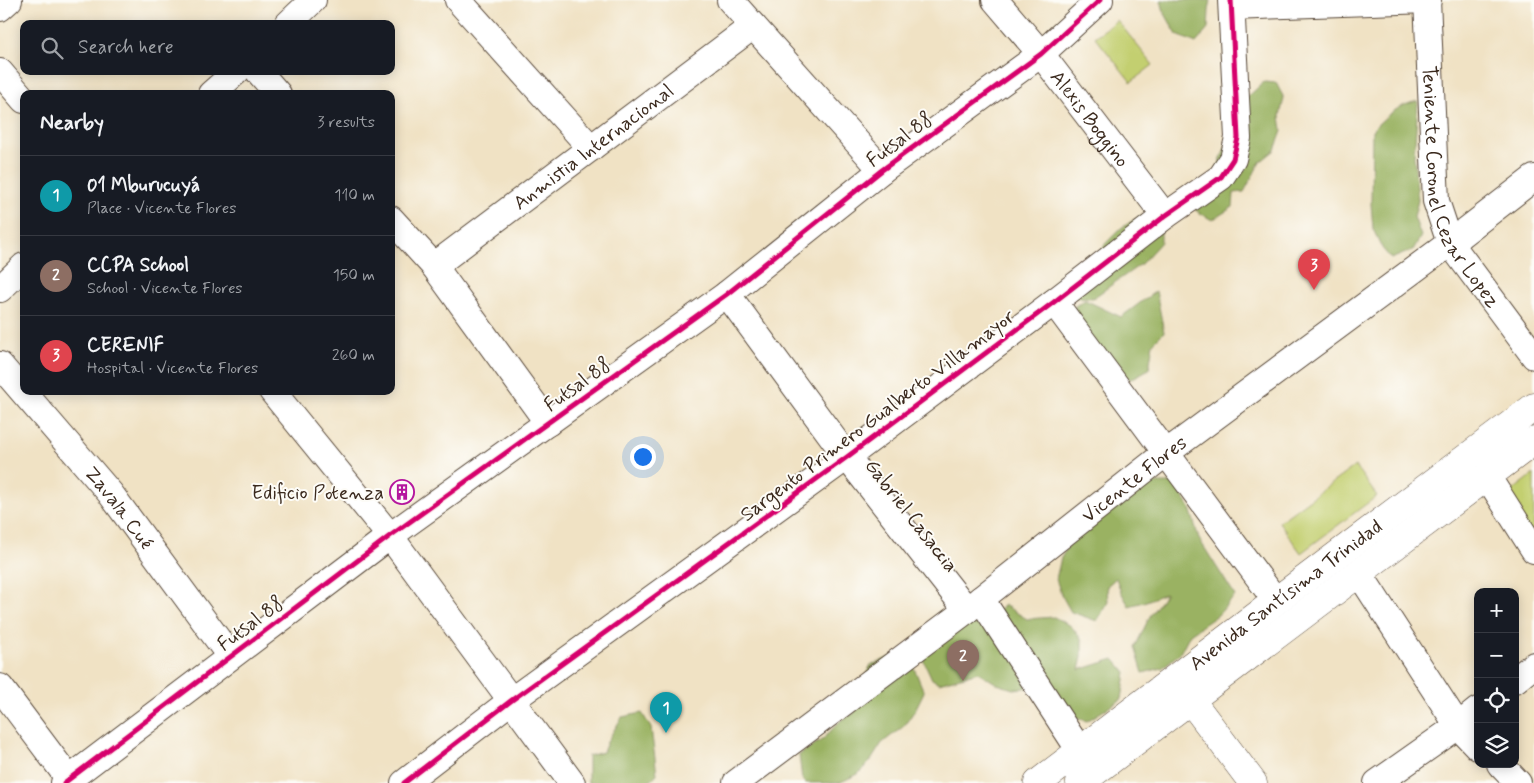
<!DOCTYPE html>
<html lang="en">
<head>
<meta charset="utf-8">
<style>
	body { margin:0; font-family:Mynerve,sans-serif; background:#242831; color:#f1f3f6 }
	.controls { position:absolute; right:15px; bottom:15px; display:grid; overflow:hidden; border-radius:10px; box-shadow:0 2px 12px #0003 }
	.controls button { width:45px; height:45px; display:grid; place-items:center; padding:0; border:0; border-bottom:1px solid #363941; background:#171b24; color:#f1f3f6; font:25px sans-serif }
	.you { position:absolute; left:642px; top:456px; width:18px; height:18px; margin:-12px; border:4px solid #fff; border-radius:50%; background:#1a73e8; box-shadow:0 0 0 8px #1a73e833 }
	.badge { display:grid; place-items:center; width:32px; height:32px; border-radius:50%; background:#db2777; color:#fff; font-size:16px; font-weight:700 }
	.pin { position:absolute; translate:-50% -41px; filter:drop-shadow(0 1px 2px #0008) }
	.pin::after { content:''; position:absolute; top:26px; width:18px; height:15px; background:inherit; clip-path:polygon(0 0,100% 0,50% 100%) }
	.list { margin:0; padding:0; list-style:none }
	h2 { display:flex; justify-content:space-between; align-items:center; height:65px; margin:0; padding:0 20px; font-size:21px }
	h2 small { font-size:16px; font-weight:400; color:#9ea1a6 }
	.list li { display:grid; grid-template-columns:32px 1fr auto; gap:15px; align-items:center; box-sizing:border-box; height:80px; padding:0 20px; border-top:1px solid #363941 }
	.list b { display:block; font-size:19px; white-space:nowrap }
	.list p { margin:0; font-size:16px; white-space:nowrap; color:#9ea1a6 }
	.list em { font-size:16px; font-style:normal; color:#9ea1a6 }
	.icon { flex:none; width:28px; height:28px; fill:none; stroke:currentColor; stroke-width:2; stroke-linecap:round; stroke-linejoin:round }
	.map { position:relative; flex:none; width:1534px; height:783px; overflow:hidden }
	.search { position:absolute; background:#171b24; box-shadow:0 2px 12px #0003; left:20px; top:20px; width:375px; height:55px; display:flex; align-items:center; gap:12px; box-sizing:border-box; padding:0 18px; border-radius:10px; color:#9ea1a6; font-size:19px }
	.panel { position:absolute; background:#171b24; box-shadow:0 2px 12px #0003; left:20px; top:90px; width:375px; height:305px; border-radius:10px }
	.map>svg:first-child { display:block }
	.green { fill:#c3cf70; stroke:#7f7c47 }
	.forest { fill:#9ab262; stroke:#6a6e40 }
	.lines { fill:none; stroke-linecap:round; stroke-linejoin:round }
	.minor-casing { stroke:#564637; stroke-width:28 }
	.major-casing { stroke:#564637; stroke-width:29 }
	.minor { stroke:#fff; stroke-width:26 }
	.major { stroke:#fff; stroke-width:28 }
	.cycleway-casing { stroke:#fdfcf7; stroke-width:8 }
	.cycleway { stroke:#d6006c; stroke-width:5 }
	.labels { text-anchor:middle; stroke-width:4; stroke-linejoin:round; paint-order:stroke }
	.street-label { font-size:20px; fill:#3b2a1e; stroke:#fdfcf7 }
	.poi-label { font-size:20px; fill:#3b2a1e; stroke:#fdfcf7; text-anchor:end }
</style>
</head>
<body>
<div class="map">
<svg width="1534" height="783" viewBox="0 0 1534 783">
	<rect width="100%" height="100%" fill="#fdfcf7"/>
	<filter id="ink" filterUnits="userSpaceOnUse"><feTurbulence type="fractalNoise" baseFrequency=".02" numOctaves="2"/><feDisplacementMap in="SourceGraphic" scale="10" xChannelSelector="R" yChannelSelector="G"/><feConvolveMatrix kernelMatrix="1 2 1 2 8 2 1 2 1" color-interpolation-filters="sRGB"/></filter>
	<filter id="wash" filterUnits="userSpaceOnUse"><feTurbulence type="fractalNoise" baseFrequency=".0096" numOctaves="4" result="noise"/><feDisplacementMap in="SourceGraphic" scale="20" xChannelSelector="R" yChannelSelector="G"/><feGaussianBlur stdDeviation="1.12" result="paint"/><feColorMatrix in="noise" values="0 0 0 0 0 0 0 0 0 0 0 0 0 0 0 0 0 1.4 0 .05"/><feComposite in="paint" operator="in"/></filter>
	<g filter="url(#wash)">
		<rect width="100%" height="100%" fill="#f0e2c4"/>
		<g class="green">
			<path d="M1117,20l36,45 -22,17 -36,-45z"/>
			<path d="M1355,466l22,30 -76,57 -22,-31z"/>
			<path d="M1534,474v80l-36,-52z"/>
		</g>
		<g class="forest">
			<path d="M1161,0h50l-2,10 -1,19 -12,14 -19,-8 -13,-23z"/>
			<path d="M1264,82l12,1 8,15 -4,18 2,15 -7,19 -15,12 -16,30 -10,1 -1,14 -21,13 -17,-10 25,-48 21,-59z"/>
			<path d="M1418,101l-4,55 4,44 -4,17 7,19 -8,14 -22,9 -9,-11 -9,-19 -2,-25 1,-74c14,-14 26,-25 46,-29z"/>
			<path d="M1140,216l16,4 5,11v11l-20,22 -48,34 -20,-1 -6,-21 6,-8 18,-2 8,-7 5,-14 17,-17z"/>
			<path d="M1156,291l8,41 -11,11 -4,26 -18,10h-23l-37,-55 4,-18 10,-6 36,17z"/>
			<path d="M1144,483h31l15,25 9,31 36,57 -17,19 -28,19 -10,19 -18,15 -19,5 -8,-26 15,-31 16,-23 -22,9 -15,4 -8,-14 -5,-14 -9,8 1,16 -11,19 -26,-9 -10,-18 -5,-15 5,-21 16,-28z"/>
			<path d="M1004,605l23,14 27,-2 17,9 11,14v17l-3,13 35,-11 12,14 -4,26 -35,22 -20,-6 -22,-29 -32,3 -16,-5 -19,-12 -39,11 -7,-4 -10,-22 39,-43 28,5z"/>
			<path d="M890,657l20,1 14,34 -9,18 -11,16 -22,17 -12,19 -12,12 -19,9h-33l-4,-4 -3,-24 24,-16 17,-18 14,-8 16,-47z"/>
			<path d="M642,713l9,15 6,46 -9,9h-60v-27l15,-4 5,-12 14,-23z"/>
		</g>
	</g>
	<g filter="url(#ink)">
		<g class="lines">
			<defs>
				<g id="minor">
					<path d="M458,0l133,148"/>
					<path d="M730,0l152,170"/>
					<path id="s1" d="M995,0l46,54 124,162"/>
					<path id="s2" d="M1427,0l9,201 14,42 84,113"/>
					<path d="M1232,7l196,-7"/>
					<path d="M0,8l9,-8"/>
					<path d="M288,24l25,-24"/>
					<path d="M258,71l20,23"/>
					<path d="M0,72l24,28"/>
					<path d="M211,94l26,-23"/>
					<path d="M391,219l43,47 114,157"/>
					<path id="s3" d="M434,266l319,-240"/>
					<path d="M0,289l24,-23"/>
					<path d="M727,294l120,163 120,153"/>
					<path d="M1054,302l222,299"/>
					<path id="s4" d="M0,365l110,128 120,163"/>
					<path d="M272,391l118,145 182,247"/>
					<path d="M1487,476l47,74"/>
					<path d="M1359,573l99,153 20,21"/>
					<path d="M981,599l99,152"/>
					<path d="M1515,680l19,-15"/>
					<path d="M0,687l69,92"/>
					<path d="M1500,764l18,19"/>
					<path d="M64,783l326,-247 337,-242 155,-124 159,-116 59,-54"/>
					<path d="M404,783l108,-83 335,-243 207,-155 111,-86 56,-39 12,-18 5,-21 -7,-138"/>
					<path id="s5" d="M736,783l231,-173 199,-157 284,-210 84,-65"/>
					<path d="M1377,783l81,-57 20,-16"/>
				</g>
				<g id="major">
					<path d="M1180,686l73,97"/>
					<path id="s6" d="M1038,783l238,-182 258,-194"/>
					<path d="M1080,783l454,-342"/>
				</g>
			</defs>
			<use href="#minor" class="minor-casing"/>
			<use href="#major" class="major-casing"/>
			<use href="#minor" class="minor"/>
			<use href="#major" class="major"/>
			<defs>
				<g id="cycleway">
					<path d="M64,783l326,-247 337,-242 155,-124 159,-116 59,-54"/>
					<path d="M404,783l108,-83 335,-243 207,-155 111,-86 56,-39 12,-18 5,-21 -7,-138"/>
				</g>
			</defs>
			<use href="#cycleway" class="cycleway-casing"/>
			<use href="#cycleway" class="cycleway"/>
		</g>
	</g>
	<defs>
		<symbol id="building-ring" viewBox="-11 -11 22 22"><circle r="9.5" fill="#fdfcf7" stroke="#b5179e" stroke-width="1.5"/><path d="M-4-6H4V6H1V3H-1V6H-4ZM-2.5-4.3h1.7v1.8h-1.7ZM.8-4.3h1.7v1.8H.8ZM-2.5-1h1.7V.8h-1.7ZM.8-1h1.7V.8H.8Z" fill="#b5179e"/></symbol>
	</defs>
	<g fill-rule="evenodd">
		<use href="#building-ring" x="388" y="478" width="28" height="28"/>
	</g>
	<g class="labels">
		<g class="street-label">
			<text dy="7" stroke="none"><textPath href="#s1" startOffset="152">Alexis Boggino</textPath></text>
			<text transform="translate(899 139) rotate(-37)" y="7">Futsal 88</text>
			<text dy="7" stroke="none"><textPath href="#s3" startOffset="199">Anmistia Internacional</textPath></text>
			<text dy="7" stroke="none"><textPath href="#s2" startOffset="194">Teniente Coronel Cezar Lopez</textPath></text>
			<text transform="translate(577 384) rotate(-36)" y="7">Futsal 88</text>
			<text transform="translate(877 415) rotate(-37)" y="7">Sargento Primero Gualberto Villamayor</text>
			<text dy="7" stroke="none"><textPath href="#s5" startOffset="501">Vicente Flores</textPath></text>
			<text dy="7" stroke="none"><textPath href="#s4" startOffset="186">Zavala Cué</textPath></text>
			<text transform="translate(912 515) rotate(52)" y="7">Gabriel Casaccia</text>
			<text dy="7" stroke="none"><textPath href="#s6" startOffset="311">Avenida Santísima Trinidad</textPath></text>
			<text transform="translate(250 623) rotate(-37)" y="7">Futsal 88</text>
		</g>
		<g class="poi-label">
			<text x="384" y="499">Edificio Potenza</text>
		</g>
	</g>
</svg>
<div class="controls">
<button>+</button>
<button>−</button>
<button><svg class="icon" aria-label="locate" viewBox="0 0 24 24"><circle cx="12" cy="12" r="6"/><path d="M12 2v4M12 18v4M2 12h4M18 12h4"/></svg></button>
<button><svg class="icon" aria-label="layers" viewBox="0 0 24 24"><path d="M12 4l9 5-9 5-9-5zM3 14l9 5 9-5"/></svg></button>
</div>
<div class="you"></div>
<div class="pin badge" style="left:666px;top:733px;background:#0f9aa8">1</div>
<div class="pin badge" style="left:963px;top:681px;background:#8d6e63">2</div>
<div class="pin badge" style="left:1314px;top:290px;background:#e0444e">3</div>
<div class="search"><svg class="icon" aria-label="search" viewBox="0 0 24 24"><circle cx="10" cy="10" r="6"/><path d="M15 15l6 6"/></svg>Search here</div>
<section class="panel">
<h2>Nearby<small>3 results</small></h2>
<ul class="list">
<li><span class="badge" style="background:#0f9aa8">1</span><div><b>01 Mburucuyá</b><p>Place · Vicente Flores</p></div><em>110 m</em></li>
<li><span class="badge" style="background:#8d6e63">2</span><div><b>CCPA School</b><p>School · Vicente Flores</p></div><em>150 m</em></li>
<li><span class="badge" style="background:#e0444e">3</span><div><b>CERENIF</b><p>Hospital · Vicente Flores</p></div><em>260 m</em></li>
</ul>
</section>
</div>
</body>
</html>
